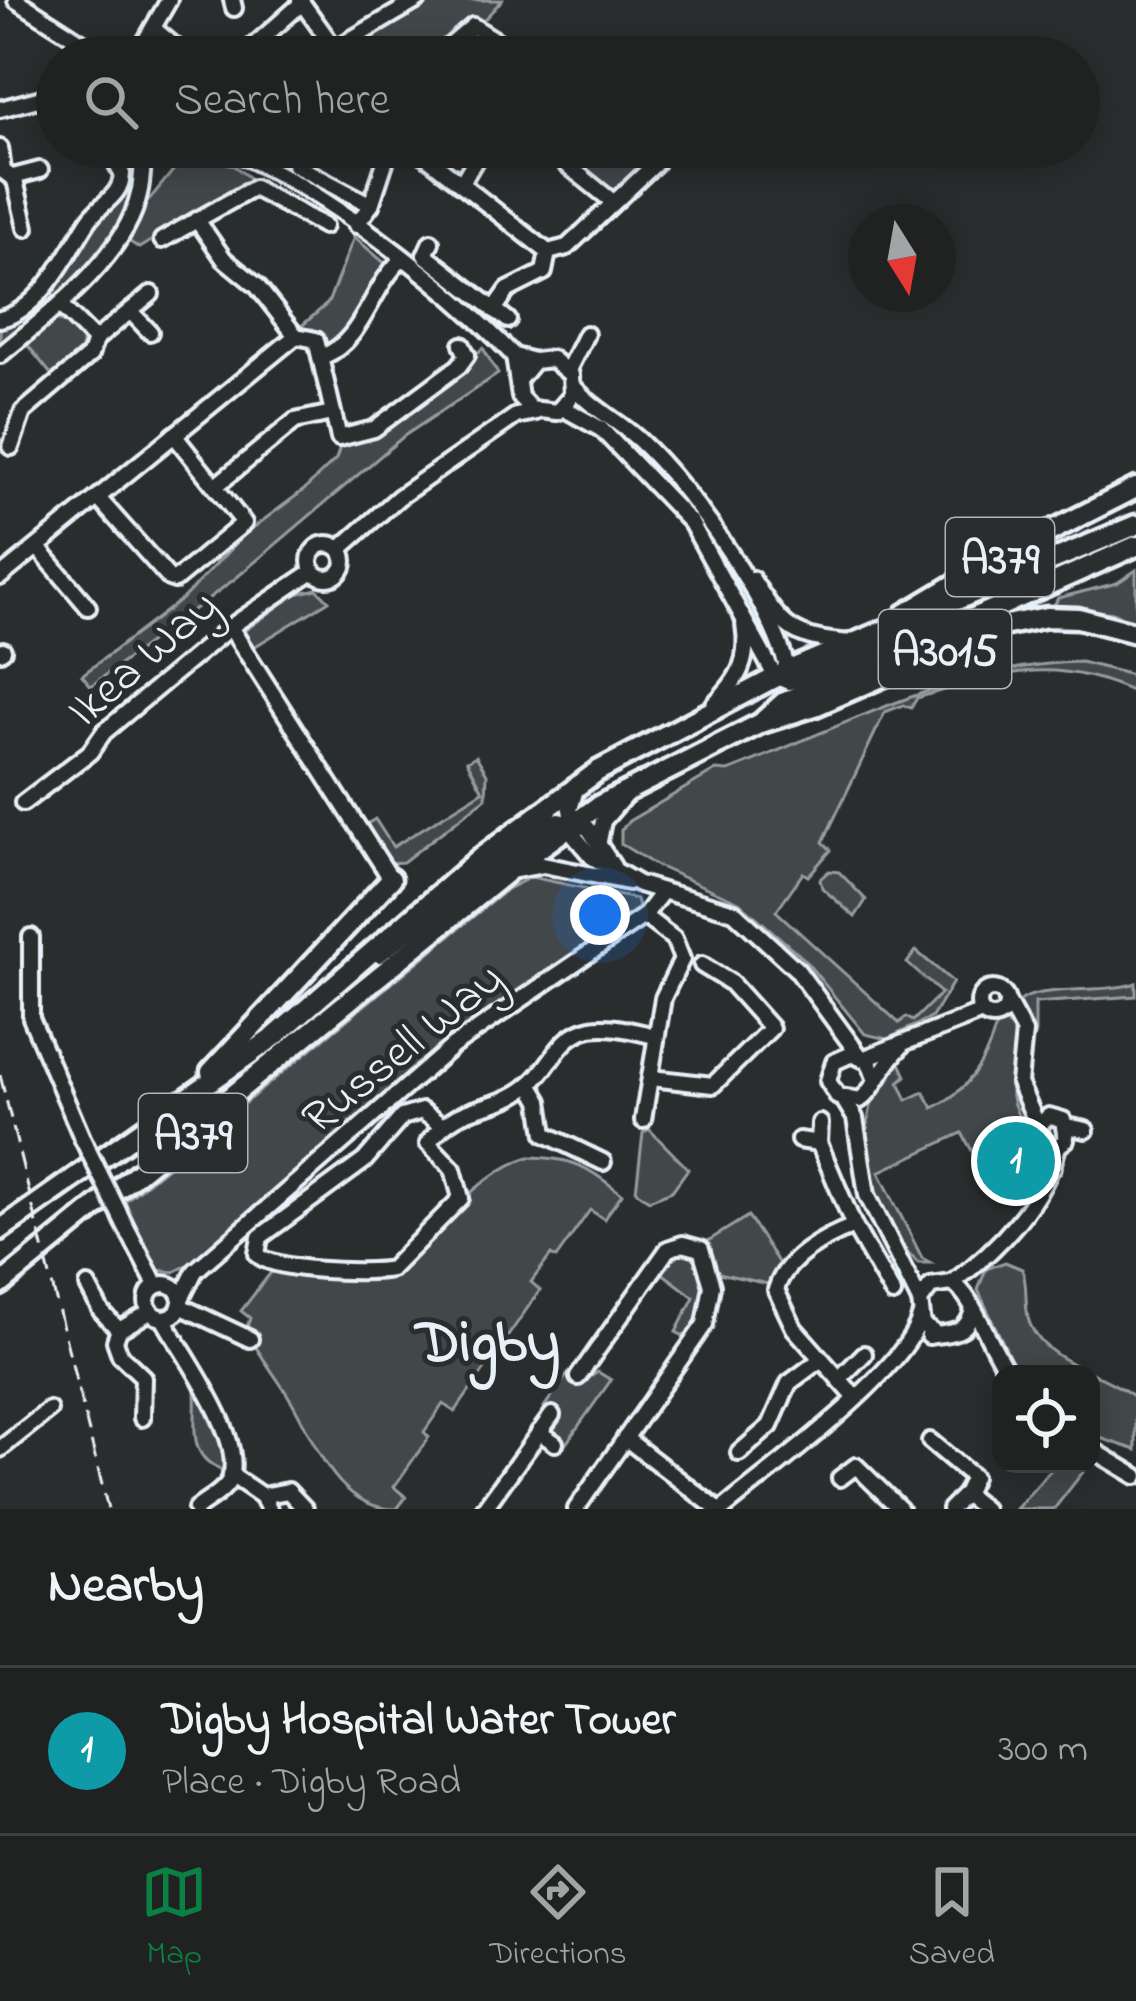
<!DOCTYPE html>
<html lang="en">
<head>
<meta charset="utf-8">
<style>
	body { margin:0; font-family:"Indie Flower",sans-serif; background:#282a2a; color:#f1f3f6 }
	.controls { position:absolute; right:36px; bottom:36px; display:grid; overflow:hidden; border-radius:24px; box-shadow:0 6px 30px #0003 }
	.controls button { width:108px; height:108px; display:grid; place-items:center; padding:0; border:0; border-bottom:3px solid #3d3f40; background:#202222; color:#f1f3f6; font:60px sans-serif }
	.compass { position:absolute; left:848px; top:204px; width:108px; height:108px; border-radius:50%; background:#202222; box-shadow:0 6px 30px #0003; rotate:169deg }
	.you { position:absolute; left:600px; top:915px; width:42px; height:42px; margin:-30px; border:9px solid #fff; border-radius:50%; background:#1a73e8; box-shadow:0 0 0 18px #1a73e833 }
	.badge { display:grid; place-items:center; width:78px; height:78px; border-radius:50%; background:#0b8043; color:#fff; font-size:39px; font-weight:700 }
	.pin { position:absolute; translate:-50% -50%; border:6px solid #fff; box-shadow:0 3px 12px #0006 }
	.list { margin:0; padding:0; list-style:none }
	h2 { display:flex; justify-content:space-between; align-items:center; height:156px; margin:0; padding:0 48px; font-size:51px }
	h2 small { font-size:39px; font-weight:400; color:#a2a4a5 }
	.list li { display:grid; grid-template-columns:78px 1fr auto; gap:36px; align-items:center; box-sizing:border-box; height:168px; padding:0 48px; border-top:3px solid #3d3f40 }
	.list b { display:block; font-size:45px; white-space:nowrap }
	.list p { margin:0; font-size:39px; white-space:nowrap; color:#a2a4a5 }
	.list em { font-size:39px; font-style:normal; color:#a2a4a5 }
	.icon { flex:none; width:66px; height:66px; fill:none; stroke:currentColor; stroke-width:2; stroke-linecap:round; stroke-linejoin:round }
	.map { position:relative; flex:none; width:1136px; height:1509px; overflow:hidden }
	.search { position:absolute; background:#202222; box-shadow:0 6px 30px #0003; left:36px; right:36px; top:36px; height:132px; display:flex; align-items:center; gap:30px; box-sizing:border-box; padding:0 42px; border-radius:66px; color:#a2a4a5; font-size:45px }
	.sheet { height:324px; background:#202222 }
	nav { display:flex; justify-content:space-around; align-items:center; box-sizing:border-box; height:168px; border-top:3px solid #3d3f40; background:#202222; font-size:33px; color:#a2a4a5 }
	nav a { display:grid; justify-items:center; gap:6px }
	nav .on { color:#0b8043 }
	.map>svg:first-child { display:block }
	.green { fill:#424648; stroke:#959ca0; stroke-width:3 }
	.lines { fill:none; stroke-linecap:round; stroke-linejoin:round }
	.minor-casing { stroke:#e8f1f8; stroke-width:22 }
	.major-casing { stroke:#e8f1f8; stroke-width:27 }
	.minor { stroke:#2a2d2e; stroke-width:14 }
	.major { stroke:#2a2d2e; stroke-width:18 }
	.rail { stroke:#e8f1f8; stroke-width:3; stroke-dasharray:18 9; stroke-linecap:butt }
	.minor-bridge-casing { stroke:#e8f1f8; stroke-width:22; stroke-linecap:butt }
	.minor-bridge { stroke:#2a2d2e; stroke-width:14 }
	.labels { text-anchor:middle; stroke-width:10; stroke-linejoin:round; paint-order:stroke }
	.shield { fill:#2a2d2e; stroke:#afb6bb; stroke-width:3 }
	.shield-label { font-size:45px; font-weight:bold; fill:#e8f1f8 }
	.street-label { font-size:48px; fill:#e8f1f8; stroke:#2a2d2e }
	.district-label { font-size:60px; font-weight:bold; fill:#e8f1f8; stroke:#2a2d2e }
</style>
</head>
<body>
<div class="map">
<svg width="1136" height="1509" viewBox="0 0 1136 1509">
	<rect width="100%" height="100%" fill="#2a2d2e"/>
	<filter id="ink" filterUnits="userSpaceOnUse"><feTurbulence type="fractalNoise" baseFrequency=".00833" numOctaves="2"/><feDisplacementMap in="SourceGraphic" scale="24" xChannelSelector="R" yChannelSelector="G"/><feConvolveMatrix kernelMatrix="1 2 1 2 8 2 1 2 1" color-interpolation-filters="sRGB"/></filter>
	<g filter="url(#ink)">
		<g class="green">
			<path d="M426,0h76l-21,23 -15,-3c-49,47 -73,37 -137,37z"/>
			<path d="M580,147h55l11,7 1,13 -35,31 -41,-34z"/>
			<path d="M189,151l44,14 19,15 -113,68 -12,-8 9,-24z"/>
			<path d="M134,187c-15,54 -87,124 -134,156v-19c42,-7 70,-70 94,-101 8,-10 30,-29 40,-36z"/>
			<path d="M354,237l33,28 -37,65 -19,16 -18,-17h-15l30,-26z"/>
			<path d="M57,320c43,15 23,38 -2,59l-30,-37z"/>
			<path d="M483,348l15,26 -94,62 -168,142 -145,108 -9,-11 100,-76 64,-66 58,-43 32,-31 5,-15 43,-12z"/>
			<path d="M1136,570v56l-21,-13 -62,-6 5,-9 59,-15z"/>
			<path d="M317,589l12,12 -77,47 -8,-17 52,-37z"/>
			<path d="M1081,662l55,14v17c-85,-39 -133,-20 -219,5l-6,10 -8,-3 -18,7 -62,130 8,8 -23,26 -5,-3 -27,38 123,112 7,-6 7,4 28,-28 -34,-30 9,-12 37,31 -21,35 -45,22 -22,-5 -62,-76 -64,-56 -84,-37 -34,-21v-14l8,-9 87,-51 12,1c114,-44 229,-107 353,-109z"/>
			<path d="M476,756l11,18 -1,24 -83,64 -14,1 -27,-36 13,-8 18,28 90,-56 -16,-30z"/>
			<path d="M829,871l10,1 27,28 -11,17 -33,-29 -2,-9z"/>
			<path d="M531,877l105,22 3,11 -165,112 -137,112 -138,125 -25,13 -18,-2 -31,-69 382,-312z"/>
			<path d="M1136,983v13l-101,7v34l-17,-34c17,-19 88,-9 118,-20z"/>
			<path d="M1005,1022l12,13c-1,19 -9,37 -6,57 7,48 49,49 9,107l-44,-41 -14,-25 -83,39 43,86 9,5h-13c-48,-46 -77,-152 -19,-202l7,15 -7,6 8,18 17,-8 9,16c33,-15 54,-47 63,-82z"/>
			<path d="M649,1129l39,40 -16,22 -23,9 -13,-9 7,-58z"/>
			<path d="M529,1157c49,1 60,12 93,37l-18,25 -14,-9 -34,48 -5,-3 -20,27 9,8 -85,122 -12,-8 -19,28 5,5 -35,50 12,10 -9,12c-60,0 -81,-65 -105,-107 -15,-25 -33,-47 -46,-72l4,-12 -9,-7 31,-40 121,4c42,-41 79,-99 136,-118z"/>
			<path d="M748,1216l35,54 -11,15 -53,-12 -16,-29z"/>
			<path d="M681,1249l14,3c15,35 11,56 -9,85l-10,-5 18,-35 -32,-24z"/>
			<path d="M1005,1262l17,7c7,18 1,37 8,55 16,40 75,48 106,74v52l-45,-15v-61h-69l-9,-10 -35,-74 8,-21z"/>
			<path d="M569,1372l14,10 15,-10 13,8 -46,65 -13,-10 5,-18 -13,-10z"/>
			<path d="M194,1384l27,61 4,26c-44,-15 -25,-52 -31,-87z"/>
			<path d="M1056,1464h17l10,8 -29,37h-38z"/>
		</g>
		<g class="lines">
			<defs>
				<g id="minor">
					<path d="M16,0l89,57"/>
					<path d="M232,0l2,8"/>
					<path d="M300,0l35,49"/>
					<path d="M153,28l32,27"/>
					<path d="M136,57l33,-57"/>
					<path d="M241,57l61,-54"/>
					<path d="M321,57l97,-57"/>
					<path d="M407,57l13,-5 16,5"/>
					<path d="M437,57l36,-31 49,31"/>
					<path d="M0,109l57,-15"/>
					<path d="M220,147c96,34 223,136 294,209l20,5"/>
					<path d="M414,147l134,105 19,-5 88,-83 -8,-17"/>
					<path d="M573,147l-7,17 47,38"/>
					<path d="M0,148l3,23 12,9 11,48"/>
					<path d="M295,165l76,40"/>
					<path d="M13,177l27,-7"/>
					<path d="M461,184l22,-37"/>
					<path d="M197,220l57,-32 70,38"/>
					<path d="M356,225l15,-20 19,-58"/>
					<path d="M162,240l35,-20 27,39 33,27 39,50 20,4 23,98 35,-9 85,-63 8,-11 -5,-10"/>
					<path d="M431,242l-6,13 83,65"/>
					<path d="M494,310l14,-20 36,-18 4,-20"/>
					<path d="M130,311l20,21"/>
					<path d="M0,319c41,-9 68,-67 89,-99 12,-18 32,-23 33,-46l-15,-27"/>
					<path d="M95,340l56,-46"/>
					<path d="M0,355c47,-39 126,-98 139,-161 4,-15 3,-32 5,-47"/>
					<path d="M324,356c40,-17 46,-67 77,-96"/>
					<path d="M514,356l6,41 11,12 26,3 15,-17 -1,-20 -19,-16 -18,2 -15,18"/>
					<path d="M568,370l18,-36"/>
					<path d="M574,387c17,21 45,34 65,53 51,47 137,168 150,236"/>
					<path d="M563,408l38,21 90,94 84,153 14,6 14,-3 145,-58"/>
					<path d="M11,447l12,-35 67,-57 5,-15 -34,-34"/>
					<path d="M217,485l78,-64 37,-8"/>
					<path d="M98,498l71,80 6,2 69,-57 -70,-88"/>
					<circle cx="327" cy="561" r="17"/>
					<path d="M39,549l49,58"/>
					<path d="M340,549l59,-52 117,-81 20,-4"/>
					<path d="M0,577l296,-241"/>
					<path d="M752,579c32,50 39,59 99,64"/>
					<path d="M230,627l161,252"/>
					<path d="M0,652l3,-2"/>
					<path d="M714,704c25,-25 36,-43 30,-80"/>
					<path d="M577,786l-7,23 5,28 17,20 47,27 95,28 63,58 62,85"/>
					<path d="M23,803l67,-51 14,-20 126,-105 83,-56"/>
					<path d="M599,841l4,-20 24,-28"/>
					<path d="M515,870l28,-5 85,17"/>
					<path d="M31,937v81l52,122"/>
					<path d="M379,955l175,-135 34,8 25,38"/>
					<circle cx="993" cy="1003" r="14"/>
					<path d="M1007,1001l17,31 -5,51 19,43"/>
					<path d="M865,1058l117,-46"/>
					<path d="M651,1078l62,7 58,-57 -41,-46 -28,-17"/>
					<path d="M875,1078l-6,-16 -17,-8 -18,8 -6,19 10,16 22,3c15,-10 22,-35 40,-52"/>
					<path d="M530,1084l10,17 5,33 58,28"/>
					<path d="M844,1100l11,18 12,77 53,106"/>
					<path d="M643,1120l20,-122 19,-39 -8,-20 -30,-23"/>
					<path d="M820,1123l-1,20 35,83c-29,11 -69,32 -78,64l18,38 61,69"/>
					<path d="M441,1125l-19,-14 -20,6 -38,44 -104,76 -3,17c14,17 110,20 134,15l70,-71 -8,-29 -25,-26c35,-46 65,-27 102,-59 23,-19 28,-49 61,-56 20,-4 45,4 65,8"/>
					<path d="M1067,1126l19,4"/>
					<path d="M799,1140l20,3"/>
					<path d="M1043,1144l15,2 8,-6 -3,-20 -14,-4 -11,10 15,41"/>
					<path d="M124,1223l32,62"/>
					<path d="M854,1226l39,68"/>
					<path d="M952,1283c45,-33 93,-82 106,-137"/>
					<circle cx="164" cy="1301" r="17"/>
					<path d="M88,1286l13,25 18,19"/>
					<path d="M181,1299l14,-28 258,-225 191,-130 18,-24"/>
					<path d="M180,1306l70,33"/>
					<path d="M163,1318c18,34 81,117 68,159 -5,14 -24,23 -35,32"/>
					<path d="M936,1334l-13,-9 -3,-24 11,-15 21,-3c20,9 39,67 57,91"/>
					<path d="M929,1336c22,-4 38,0 44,-27"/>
					<path d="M839,1379l25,-25"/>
					<path d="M142,1418l1,-41 -23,-22 -5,-14 4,-11 31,-18"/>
					<path d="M539,1432l16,11"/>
					<path d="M625,1438l92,71"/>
					<path d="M930,1441l43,36 -8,17 19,15"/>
					<path d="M0,1449l49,-39"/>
					<path d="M1091,1449l45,27"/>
					<path d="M739,1453l31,-27 19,-43 31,-23"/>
					<path d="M231,1475l31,21 7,13"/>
					<path d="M840,1478l16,-12 44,43"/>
					<path d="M262,1496l26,-5 17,18"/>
					<path d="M484,1509l68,-94"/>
					<path d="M576,1509l129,-185 7,-38 -11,-37 -18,-5 -15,5 -90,128"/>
					<path d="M723,1509c46,-38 184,-139 197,-192"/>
					<path d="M950,1509l15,-15"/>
				</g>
				<g id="major">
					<path d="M905,614l97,-58 134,-68"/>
					<path d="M764,720l20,-18 352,-156"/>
					<path d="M211,1072l180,-193"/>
					<path d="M0,1230l274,-193 206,-179 118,-87 191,-101 347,-145"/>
					<path d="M0,1285l507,-413 91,-66 163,-83 54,-17 182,-79 50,-10 31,1 58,15"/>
				</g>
			</defs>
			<use href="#minor" class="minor-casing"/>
			<use href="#major" class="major-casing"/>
			<use href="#minor" class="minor"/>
			<use href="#major" class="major"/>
			<path class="rail" d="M0,1075l108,434"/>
			<defs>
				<path id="minor-bridge" d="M83,1140l41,83"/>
			</defs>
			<use href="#minor-bridge" class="minor-bridge-casing"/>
			<use href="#minor-bridge" class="minor-bridge"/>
		</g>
	</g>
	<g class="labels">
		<g class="shield">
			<rect x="946" y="518" width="108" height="78" rx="9"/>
			<rect x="879" y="610" width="132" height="78" rx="9"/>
			<rect x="139" y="1094" width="108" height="78" rx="9"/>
		</g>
		<g class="shield-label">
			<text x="1000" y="573">A379</text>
			<text x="945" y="665">A3015</text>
			<text x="193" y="1149">A379</text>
		</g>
		<g class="street-label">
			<text transform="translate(141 656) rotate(-41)" y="17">Ikea Way</text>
			<text transform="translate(401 1046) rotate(-39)" y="17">Russell Way</text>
		</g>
		<g class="district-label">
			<text x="488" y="1360">Digby</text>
		</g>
	</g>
</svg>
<div class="controls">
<button><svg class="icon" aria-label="locate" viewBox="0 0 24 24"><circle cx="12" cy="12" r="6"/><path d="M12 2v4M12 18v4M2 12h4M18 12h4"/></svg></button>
</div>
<svg class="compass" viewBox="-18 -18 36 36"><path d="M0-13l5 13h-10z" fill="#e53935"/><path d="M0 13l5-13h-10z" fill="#a2a4a5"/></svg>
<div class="you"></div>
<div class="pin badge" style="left:1016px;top:1161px;background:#0f9aa8">1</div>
<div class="search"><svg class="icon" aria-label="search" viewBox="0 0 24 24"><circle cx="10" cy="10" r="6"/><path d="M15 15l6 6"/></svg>Search here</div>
</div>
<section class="sheet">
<h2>Nearby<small></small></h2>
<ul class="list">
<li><span class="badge" style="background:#0f9aa8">1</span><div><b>Digby Hospital Water Tower</b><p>Place · Digby Road</p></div><em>300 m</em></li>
</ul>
</section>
<nav>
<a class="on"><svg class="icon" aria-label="map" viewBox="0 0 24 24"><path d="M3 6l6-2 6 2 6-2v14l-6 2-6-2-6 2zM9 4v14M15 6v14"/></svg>Map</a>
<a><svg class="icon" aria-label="directions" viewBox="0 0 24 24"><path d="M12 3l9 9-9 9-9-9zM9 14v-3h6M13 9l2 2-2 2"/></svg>Directions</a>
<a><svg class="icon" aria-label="saved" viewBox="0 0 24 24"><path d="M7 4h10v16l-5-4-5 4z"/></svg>Saved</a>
</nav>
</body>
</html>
